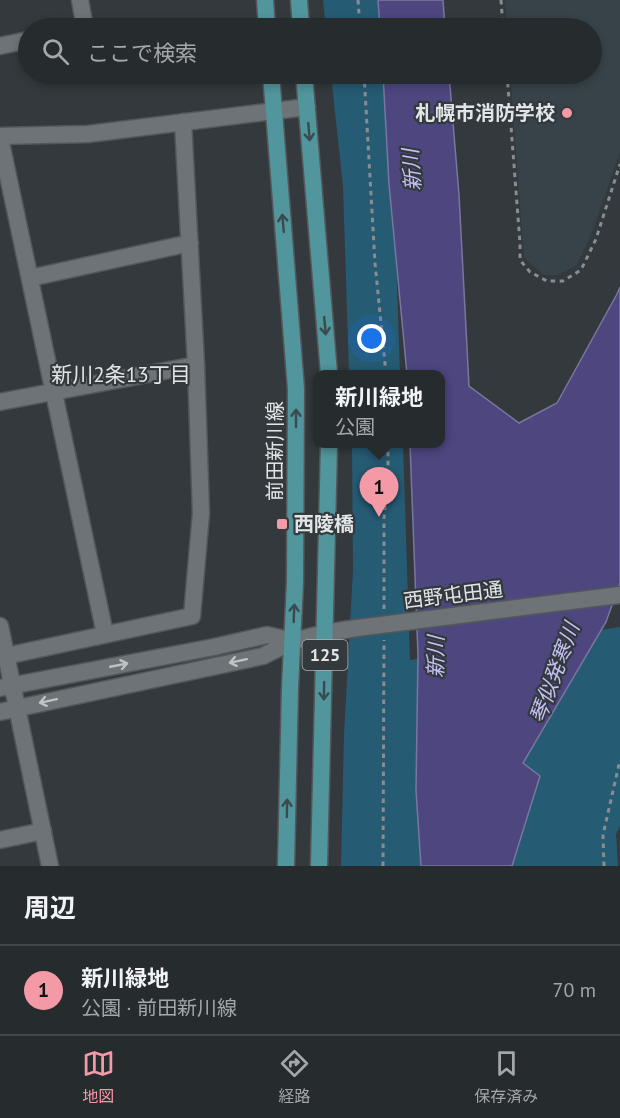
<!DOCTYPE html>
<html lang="ja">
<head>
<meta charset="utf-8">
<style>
	body { margin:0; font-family:"PT Sans","Noto Sans JP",sans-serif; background:#2e3335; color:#f1f3f6 }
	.you { position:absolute; left:372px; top:339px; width:21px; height:21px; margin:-15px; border:4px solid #fff; border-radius:50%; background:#1a73e8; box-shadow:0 0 0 9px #1a73e833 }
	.badge { display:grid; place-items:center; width:39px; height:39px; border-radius:50%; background:#f49aa6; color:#111; font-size:20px; font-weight:700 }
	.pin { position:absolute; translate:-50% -50px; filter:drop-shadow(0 2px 3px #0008) }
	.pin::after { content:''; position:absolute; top:32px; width:21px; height:18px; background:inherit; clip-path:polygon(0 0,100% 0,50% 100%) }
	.popup { position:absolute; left:313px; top:370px; width:132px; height:78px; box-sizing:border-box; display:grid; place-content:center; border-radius:12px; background:#262b2d; filter:drop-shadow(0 2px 4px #0005); font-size:20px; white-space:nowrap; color:#a4a7aa }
	.popup b { font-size:22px; color:#f1f3f6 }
	.popup::after { content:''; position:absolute; left:50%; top:100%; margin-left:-12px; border:12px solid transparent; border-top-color:#262b2d }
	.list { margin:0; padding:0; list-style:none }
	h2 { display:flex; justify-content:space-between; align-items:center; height:78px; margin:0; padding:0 24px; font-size:26px }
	h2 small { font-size:20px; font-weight:400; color:#a4a7aa }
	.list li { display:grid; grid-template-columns:39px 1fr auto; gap:18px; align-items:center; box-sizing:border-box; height:90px; padding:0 24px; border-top:2px solid #424749 }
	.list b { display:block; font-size:22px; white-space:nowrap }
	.list p { margin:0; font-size:20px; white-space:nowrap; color:#a4a7aa }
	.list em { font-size:20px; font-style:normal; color:#a4a7aa }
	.icon { flex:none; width:33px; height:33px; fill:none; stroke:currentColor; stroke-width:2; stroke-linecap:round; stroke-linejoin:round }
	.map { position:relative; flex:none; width:620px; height:866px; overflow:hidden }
	.search { position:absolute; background:#262b2d; box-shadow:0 3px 9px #0003; left:18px; right:18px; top:18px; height:66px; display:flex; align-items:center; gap:15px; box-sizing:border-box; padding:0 21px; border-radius:33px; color:#a4a7aa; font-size:22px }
	.sheet { height:168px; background:#262b2d }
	nav { display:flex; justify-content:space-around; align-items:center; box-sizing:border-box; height:84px; border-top:2px solid #424749; background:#262b2d; font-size:16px; color:#a4a7aa }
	nav a { display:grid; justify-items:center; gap:3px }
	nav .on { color:#f49aa6 }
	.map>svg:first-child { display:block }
	.built { fill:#374349 }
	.green { fill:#265b74 }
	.water { fill:#4d467f; stroke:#7a769e; stroke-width:1.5 }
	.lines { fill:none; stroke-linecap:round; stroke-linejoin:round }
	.minor-casing { stroke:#53575a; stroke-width:19 }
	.tertiary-casing { stroke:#53575a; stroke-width:19 }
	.primary-casing { stroke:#53575a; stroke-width:19 }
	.path { stroke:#898d90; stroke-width:3; stroke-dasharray:4.5 4.5; stroke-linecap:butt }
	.minor { stroke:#6d7376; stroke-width:16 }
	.tertiary { stroke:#6d7376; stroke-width:16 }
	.primary { stroke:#51959d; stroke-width:16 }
	.tertiary-bridge-casing { stroke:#53575a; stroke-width:19; stroke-linecap:butt }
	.tertiary-bridge { stroke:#6d7376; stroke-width:16 }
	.oneway { stroke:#394b4f }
	.oneway2 { stroke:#bfc3c5 }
	.poi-dot { fill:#f49aa6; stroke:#33393c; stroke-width:2 }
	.labels { text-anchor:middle; stroke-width:4.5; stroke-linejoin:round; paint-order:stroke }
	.shield { fill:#33393c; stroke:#aeb1b4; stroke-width:1.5 }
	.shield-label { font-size:18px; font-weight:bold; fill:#e2e5e7 }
	.poi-label { font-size:20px; font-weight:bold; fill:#e2e5e7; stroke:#33393c; text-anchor:end }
	.street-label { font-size:20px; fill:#e2e5e7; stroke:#33393c }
	.water-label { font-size:21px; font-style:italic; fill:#c4c0f5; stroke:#33393c }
	.neighbourhood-label { font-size:21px; fill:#e2e5e7; stroke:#33393c }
</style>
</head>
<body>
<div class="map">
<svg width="620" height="866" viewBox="0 0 620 866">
	<rect width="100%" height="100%" fill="#33393c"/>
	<path class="built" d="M505,0h115v152l-27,78 -16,35 -19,10h-14l-12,-10 -8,-8 -14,-183h82v-46h-85z"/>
	<g class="green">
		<path d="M323,0h65l1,28h-63z"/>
		<path d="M331,74h59l10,300h-51l-6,-187z"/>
		<path d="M352,444h51l7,216 210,-33v199l-4,8 2,32h-277l3,-132 9,-164z"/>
	</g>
	<g class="water">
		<path d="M378,0h65l2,28h-65z"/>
		<path d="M383,74h66l10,121 10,191 50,37 38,-20 60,-109 3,-7v296l-14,39 -83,141 17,13 -28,90h-91l-5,-76 2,-135 -8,-211h30v-70h-33l-18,-190z"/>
	</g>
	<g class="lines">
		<defs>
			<g id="minor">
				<path d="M80,0l5,28"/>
				<path d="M0,46l28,-6"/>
				<path d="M0,136l88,-2 219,-27"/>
				<path d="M0,138l105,496"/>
				<path d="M30,278l160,-35"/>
				<path d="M0,402l196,-37"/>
				<path d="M0,626l50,240"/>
				<path d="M6,656l186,-40 9,-103 -5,-148 -13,-243"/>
				<path d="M0,840l43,-9"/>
			</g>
			<g id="tertiary">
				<path d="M0,688l214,-41 53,-12 26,6"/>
				<path d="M0,712l263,-56 30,-15 32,-8 32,-5"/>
			</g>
			<g id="primary">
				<path d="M265,0l2,28"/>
				<path d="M299,0l2,28"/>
				<path d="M271,74l25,315 -1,193 -5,106 -4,178"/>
				<path d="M304,74l25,300"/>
				<path d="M319,866l10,-422"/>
			</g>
		</defs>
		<use href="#minor" class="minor-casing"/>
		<use href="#tertiary" class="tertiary-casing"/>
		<use href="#primary" class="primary-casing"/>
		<g class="path">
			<path d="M358,0l2,28"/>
			<path d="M501,0l2,28"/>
			<path d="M364,74l11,189 11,111"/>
			<path d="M507,74l13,169v17l10,12 17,9h16l18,-11 15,-31 24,-75"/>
			<path d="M384,609v-91l4,-36v-38"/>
			<path d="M383,866l1,-226"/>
			<path d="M604,866l-1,-31 17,-75"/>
		</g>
		<use href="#minor" class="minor"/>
		<use href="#tertiary" class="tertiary"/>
		<use href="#primary" class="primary"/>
		<defs>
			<path id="tertiary-bridge" d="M357,628l263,-33"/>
		</defs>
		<use href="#tertiary-bridge" class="tertiary-bridge-casing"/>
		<use href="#tertiary-bridge" class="tertiary-bridge"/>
	</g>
	<defs><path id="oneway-shaft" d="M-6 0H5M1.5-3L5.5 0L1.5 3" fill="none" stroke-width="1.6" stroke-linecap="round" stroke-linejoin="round" transform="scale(1.5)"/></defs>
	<g class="oneway">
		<use href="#oneway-shaft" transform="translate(309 132) rotate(85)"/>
		<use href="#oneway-shaft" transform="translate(283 223) rotate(-95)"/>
		<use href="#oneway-shaft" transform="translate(325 326) rotate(85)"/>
		<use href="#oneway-shaft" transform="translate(296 418) rotate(-90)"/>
		<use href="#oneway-shaft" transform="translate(294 613) rotate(-88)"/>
		<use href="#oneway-shaft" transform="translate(324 691) rotate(91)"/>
		<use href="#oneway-shaft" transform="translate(287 808) rotate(-89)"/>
	</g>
	<g class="oneway2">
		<use href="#oneway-shaft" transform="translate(238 661) rotate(168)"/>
		<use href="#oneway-shaft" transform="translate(119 665) rotate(-11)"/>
		<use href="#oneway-shaft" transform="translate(48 701) rotate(168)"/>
	</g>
	<g class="poi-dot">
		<circle cx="567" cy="113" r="6"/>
		<rect x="276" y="518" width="12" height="12" rx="3"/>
	</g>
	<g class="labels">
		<rect class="shield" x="302.5" y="640" width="45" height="30" rx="4.5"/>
		<g class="shield-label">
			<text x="325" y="661">125</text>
		</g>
		<g class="poi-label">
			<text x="555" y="120">札幌市消防学校</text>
			<text x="294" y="531" text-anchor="start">西陵橋</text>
		</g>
		<g class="street-label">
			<text transform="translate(275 451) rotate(-90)" y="7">前田新川線</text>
			<text transform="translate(453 595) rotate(-7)" y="7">西野屯田通</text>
		</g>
		<g class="water-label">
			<text transform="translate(412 170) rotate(-94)" y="7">新川</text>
			<text transform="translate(436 657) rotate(-89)" y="7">新川</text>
			<text transform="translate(555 673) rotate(-70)" y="7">琴似発寒川</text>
		</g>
		<g class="neighbourhood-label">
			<text x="121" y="382">新川2条13丁目</text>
		</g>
	</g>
</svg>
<div class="you"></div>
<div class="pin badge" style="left:379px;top:517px">1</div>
<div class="popup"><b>新川緑地</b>公園</div>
<div class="search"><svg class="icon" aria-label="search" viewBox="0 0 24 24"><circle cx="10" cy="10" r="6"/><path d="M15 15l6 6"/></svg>ここで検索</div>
</div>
<section class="sheet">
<h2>周辺<small></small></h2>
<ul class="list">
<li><span class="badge">1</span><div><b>新川緑地</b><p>公園 · 前田新川線</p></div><em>70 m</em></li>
</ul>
</section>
<nav>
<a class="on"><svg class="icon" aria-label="map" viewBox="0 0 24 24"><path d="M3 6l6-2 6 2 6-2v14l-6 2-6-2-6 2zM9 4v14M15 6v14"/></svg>地図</a>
<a><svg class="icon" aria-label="directions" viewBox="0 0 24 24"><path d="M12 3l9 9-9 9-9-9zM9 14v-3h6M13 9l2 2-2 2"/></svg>経路</a>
<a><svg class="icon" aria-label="saved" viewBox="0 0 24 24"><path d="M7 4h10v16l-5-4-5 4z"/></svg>保存済み</a>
</nav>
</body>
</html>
